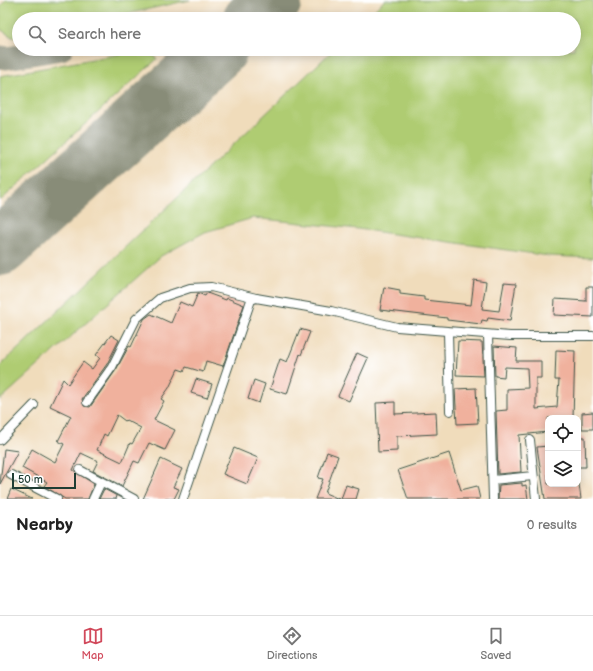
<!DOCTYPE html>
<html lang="en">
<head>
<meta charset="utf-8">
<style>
	body { margin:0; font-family:"Balsamiq Sans",sans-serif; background:#f2f2f2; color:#222 }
	.controls { position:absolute; right:12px; bottom:12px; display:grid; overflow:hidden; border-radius:8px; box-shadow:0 2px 10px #0003 }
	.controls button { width:36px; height:36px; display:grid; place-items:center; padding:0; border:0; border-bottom:1px solid #e0e0e0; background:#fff; color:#222; font:20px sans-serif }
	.scale { position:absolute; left:12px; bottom:10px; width:64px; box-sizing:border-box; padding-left:4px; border:2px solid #1f3d34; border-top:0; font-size:11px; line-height:14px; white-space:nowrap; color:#1f3d34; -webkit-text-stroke:3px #fff; paint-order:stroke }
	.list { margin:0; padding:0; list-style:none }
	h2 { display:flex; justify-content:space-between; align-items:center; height:52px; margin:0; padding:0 16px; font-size:17px }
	h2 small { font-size:13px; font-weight:400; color:#767676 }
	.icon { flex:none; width:22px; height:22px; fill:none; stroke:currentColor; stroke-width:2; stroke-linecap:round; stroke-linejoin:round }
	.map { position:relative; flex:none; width:593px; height:499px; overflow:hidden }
	.search { position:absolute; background:#fff; box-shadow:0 2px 10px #0003; left:12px; right:12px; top:12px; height:44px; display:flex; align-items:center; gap:10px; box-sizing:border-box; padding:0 14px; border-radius:22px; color:#767676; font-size:15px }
	.sheet { height:116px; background:#fff }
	nav { display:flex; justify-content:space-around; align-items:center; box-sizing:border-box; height:56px; border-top:1px solid #e0e0e0; background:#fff; font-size:11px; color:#767676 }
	nav a { display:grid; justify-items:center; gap:2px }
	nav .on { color:#d1495b }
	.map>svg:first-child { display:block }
	.green { fill:#afcc72; stroke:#678453 }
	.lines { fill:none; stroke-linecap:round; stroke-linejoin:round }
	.taxiway { stroke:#888c78; stroke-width:23 }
	.runway { stroke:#888c78; stroke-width:58 }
	.building { fill:#f0b19d; fill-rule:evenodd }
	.minor-casing { stroke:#3e5548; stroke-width:10 }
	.minor { stroke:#fff; stroke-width:8 }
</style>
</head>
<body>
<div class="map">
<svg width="593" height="499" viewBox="0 0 593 499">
	<rect width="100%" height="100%" fill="#fff"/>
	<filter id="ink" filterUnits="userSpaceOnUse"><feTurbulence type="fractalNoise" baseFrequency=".025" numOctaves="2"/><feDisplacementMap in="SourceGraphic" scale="8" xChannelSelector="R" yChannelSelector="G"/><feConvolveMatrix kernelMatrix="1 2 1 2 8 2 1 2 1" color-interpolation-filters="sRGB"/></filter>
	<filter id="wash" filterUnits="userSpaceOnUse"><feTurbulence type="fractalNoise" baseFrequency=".012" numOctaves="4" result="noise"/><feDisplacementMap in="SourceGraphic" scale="16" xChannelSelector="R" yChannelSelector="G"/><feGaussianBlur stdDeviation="0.9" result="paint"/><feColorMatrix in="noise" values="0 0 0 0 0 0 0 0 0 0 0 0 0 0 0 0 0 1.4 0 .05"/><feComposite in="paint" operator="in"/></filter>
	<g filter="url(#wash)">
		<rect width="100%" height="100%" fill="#f0dcbb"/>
		<g class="green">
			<path d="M6,0h184l-86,19h-85v19l-7,-1 -12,-8v-23z"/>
			<path d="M385,0h208v258l-44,-2 -191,-27 -105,-11 -48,14 -44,24 -161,144v-34l334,-317h240v-30h-209z"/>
			<path d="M147,49l10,10 -157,142v-125z"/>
		</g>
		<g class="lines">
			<g class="taxiway">
				<path d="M246,19l7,-1"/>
				<path d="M0,57l7,1 54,-9"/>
			</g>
			<g class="runway">
				<path d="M252,19l21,-19"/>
				<path d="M0,247l219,-198"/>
			</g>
		</g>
		<g id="blocks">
			<g class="building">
				<path d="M474,280l12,2 -4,27 17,2 5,-28 12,1 -6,37 -22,-3 -1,3 -5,-1 -1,4 -34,-4v-2l-67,-8 4,-23 16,3v4l24,3v3l47,5z"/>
				<path d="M586,287h7v30l-39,-2 1,-16 31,2z"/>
				<path d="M198,293l7,3 2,-3 19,7 1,-2 17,7 -21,61 -17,-5 -3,11 -17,-5 -2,4 -6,-2 -9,19 -8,11 3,2 -10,19 21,10 -10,20 -16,-7 -10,20 -5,-2 -12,25 -29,-15 5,-10 -17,-8 -8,17 21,14 -6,15h-23l-21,-13 3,-4 -25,-14 10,-19 23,13 9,-18 -6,-3 13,-25 -21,-10 13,-27 5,5 15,-22 9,7 8,-11 -4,-3 15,-20 8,5 -12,24 -25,35 2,7 6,1 26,-37 13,-24 2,1 13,-28 7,-5 20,9 9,-21 12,5zM117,415l8,6 1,-1 15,8 -9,16 -2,-1 -8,19 -25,-12 7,-16 3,2z"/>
				<path d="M300,329l10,3 -9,23 -1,-1 -13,40 -17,-5 10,-30 7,3z"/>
				<path d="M458,341l24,1 2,34 -28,-1z"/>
				<path d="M494,346l23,2 -1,13h25v17h-5v31l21,-2 2,-27h-4l1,-30 19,1 -2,67h-25v14l-29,3 2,37 -23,2 -2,-63 11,-1v-21l21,-1 -1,-20 -22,-1 -1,10 -9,-1z"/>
				<path d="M357,353l11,5 -19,43 -11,-5z"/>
				<path d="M196,379l16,5 -5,14 -16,-5z"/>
				<path d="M254,380l11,4 -6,19 -11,-4z"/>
				<path d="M476,388l2,35 -21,1 -2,-35z"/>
				<path d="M395,402v12l41,-2 1,22 -40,2v15l-19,1 -2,-49z"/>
				<path d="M593,412v17h-11v-16z"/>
				<path d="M578,437h7l1,30h-8z"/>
				<path d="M548,446v38h31l2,15h-36l-8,-52z"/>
				<path d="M234,448l24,10 -11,26 -24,-10z"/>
				<path d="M4,449l14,2 -18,33v-1z"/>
				<path d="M327,452l11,4 -13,37 14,6h-24l8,-20 -5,-1z"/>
				<path d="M449,453l12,37 16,-4 3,13h-72l-10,-29z"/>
				<path d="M161,459l21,10 -9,18 6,2 -5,10h-31z"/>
				<path d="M522,483v3l4,-1 2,14h-30l1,-14z"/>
				<path d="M346,485l13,4 -3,10h-15z"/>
				<path d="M11,489l21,10h-25z"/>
				<path d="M104,489l13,7 -1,3h-17z"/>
			</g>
		</g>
	</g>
	<g filter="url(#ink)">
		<use href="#blocks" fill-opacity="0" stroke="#3e5548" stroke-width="1"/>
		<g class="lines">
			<defs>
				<g id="minor">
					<path d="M448,332l2,79"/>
					<path d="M488,335l5,164"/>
					<path d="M87,402l25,-35 24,-48 24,-21 30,-10 21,-1 45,11"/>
					<path d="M0,440l34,-35"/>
					<path d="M530,440l6,59"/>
					<path d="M80,470l54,29"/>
					<path d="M11,475l46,24"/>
					<path d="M493,480l40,-4"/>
					<path d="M93,499l8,-17"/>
					<path d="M183,499l65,-190 3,-9 5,-2 75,13 66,16 113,9h83"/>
				</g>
			</defs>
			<use href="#minor" class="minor-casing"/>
			<use href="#minor" class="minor"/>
		</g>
	</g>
</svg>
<div class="controls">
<button><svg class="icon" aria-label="locate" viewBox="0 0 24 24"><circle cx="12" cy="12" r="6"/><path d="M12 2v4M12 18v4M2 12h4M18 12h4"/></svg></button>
<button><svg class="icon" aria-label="layers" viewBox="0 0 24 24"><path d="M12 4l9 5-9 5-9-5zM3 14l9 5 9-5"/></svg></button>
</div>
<div class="scale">50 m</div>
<div class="search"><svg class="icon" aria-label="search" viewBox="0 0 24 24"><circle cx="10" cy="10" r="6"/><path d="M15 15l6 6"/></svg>Search here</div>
</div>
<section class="sheet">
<h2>Nearby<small>0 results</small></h2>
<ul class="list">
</ul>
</section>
<nav>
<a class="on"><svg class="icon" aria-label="map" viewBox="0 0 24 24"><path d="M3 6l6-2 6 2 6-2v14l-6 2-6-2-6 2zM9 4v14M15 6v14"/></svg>Map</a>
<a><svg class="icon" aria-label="directions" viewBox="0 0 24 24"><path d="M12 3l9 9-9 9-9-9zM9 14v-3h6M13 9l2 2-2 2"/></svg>Directions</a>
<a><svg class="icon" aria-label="saved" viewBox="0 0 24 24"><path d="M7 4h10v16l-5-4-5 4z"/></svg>Saved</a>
</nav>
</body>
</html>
